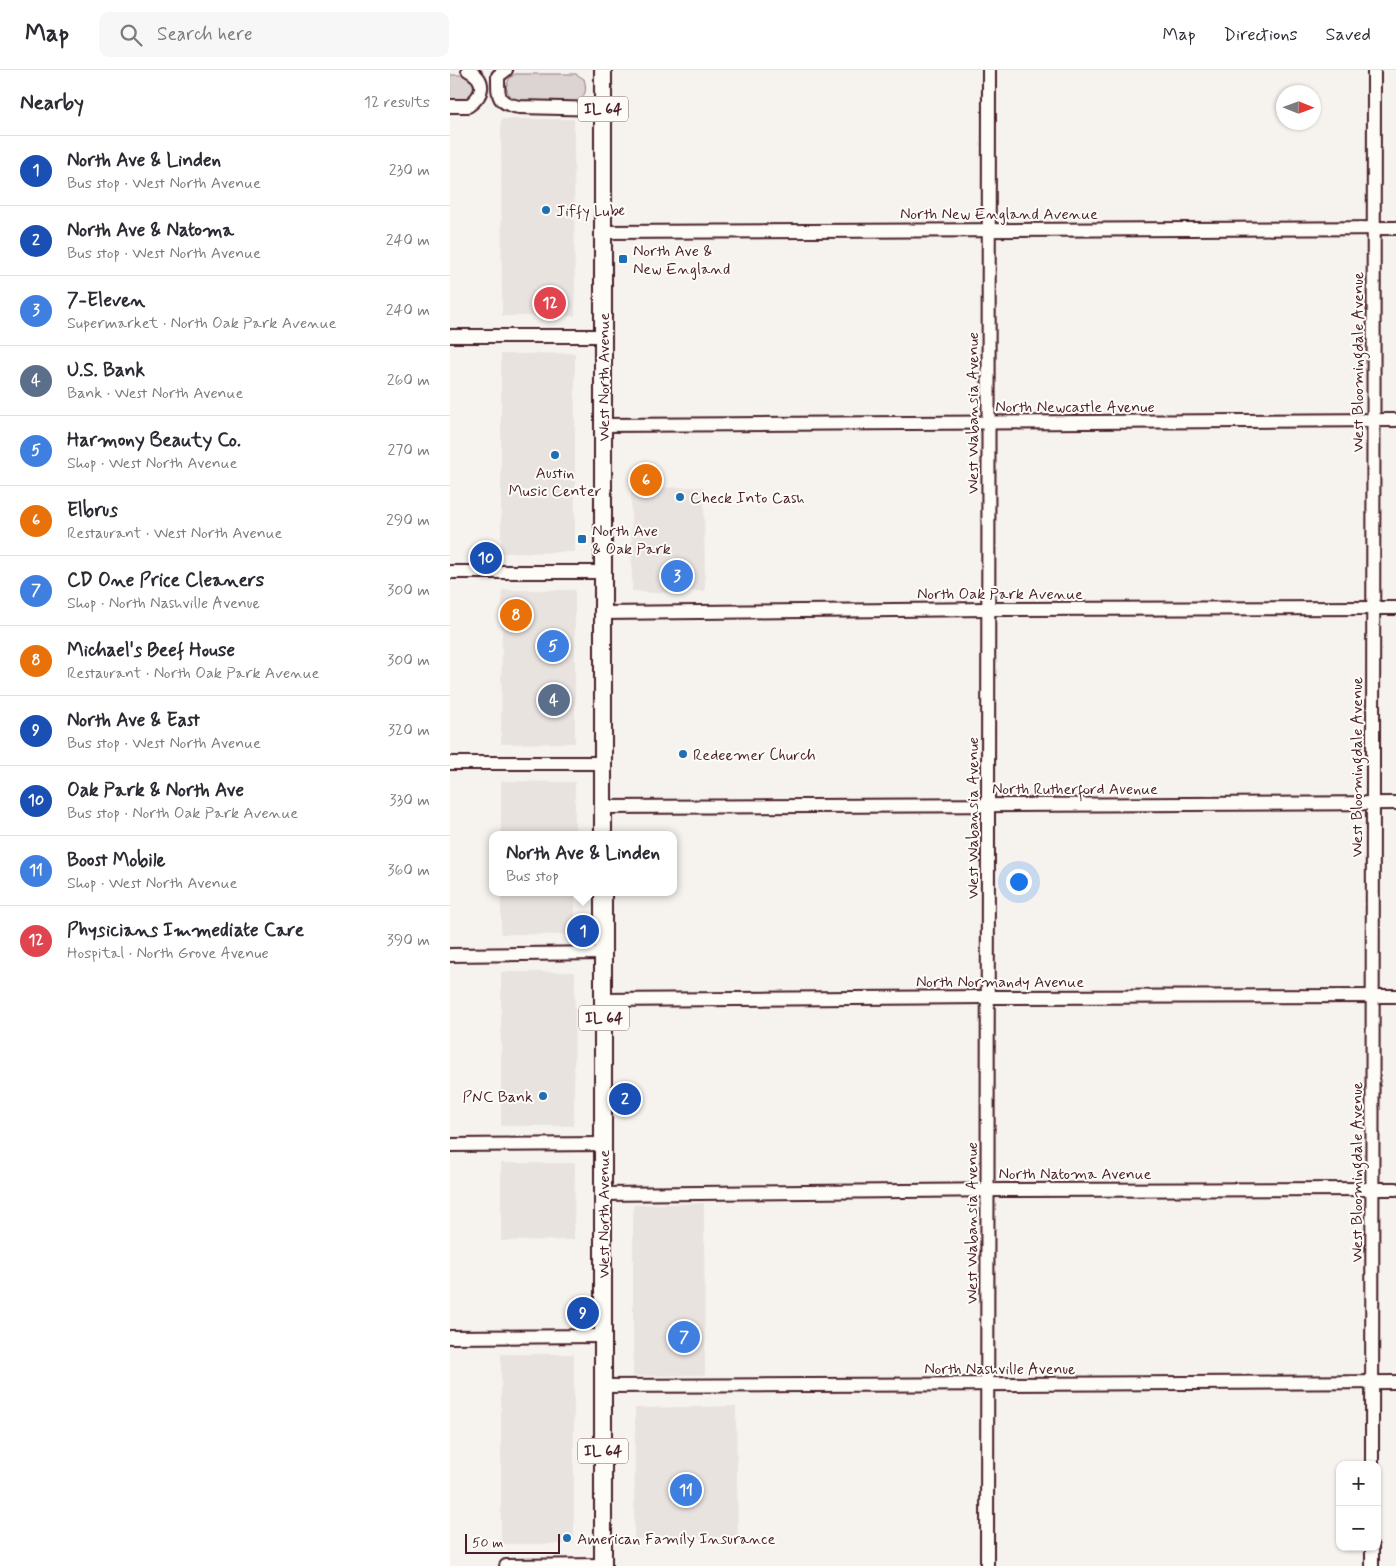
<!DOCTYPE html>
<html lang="en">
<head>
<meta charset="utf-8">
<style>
	body { margin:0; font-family:Mynerve,sans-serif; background:#f7f7f7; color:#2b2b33 }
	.controls { position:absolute; right:15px; bottom:15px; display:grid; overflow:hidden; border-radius:10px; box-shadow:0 1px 4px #0004 }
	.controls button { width:45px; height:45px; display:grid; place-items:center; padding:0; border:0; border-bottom:1px solid #e1e1e2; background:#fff; color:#2b2b33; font:25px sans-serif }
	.compass { position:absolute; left:826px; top:15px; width:45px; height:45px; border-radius:50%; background:#fff; box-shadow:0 1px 4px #0004; rotate:91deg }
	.scale { position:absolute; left:15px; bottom:12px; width:95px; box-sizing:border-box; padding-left:5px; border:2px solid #4a1f2b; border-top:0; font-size:14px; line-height:18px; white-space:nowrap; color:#4a1f2b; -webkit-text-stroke:4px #fdfcf7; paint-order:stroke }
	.you { position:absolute; left:568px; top:811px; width:18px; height:18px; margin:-12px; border:4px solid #fff; border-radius:50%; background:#1a73e8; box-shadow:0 0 0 8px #1a73e833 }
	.badge { display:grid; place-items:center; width:32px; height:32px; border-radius:50%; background:#1a73e8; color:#fff; font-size:16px; font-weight:700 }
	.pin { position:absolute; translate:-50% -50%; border:2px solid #fff; box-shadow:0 1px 5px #0006 }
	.popup { position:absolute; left:39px; top:761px; width:188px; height:65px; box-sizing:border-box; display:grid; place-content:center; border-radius:10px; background:#fff; filter:drop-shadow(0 1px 4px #0005); font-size:16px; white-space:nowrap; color:#7c7c81 }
	.popup b { font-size:19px; color:#2b2b33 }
	.popup::after { content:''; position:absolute; left:50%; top:100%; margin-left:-10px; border:10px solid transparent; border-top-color:#fff }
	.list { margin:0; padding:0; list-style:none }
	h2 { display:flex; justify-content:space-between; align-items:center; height:65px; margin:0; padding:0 20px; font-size:21px }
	h2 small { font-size:16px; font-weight:400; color:#7c7c81 }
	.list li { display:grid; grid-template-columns:32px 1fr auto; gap:15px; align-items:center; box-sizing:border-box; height:70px; padding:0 20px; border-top:1px solid #e1e1e2 }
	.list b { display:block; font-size:19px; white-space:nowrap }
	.list p { margin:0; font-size:16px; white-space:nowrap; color:#7c7c81 }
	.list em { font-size:16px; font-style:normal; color:#7c7c81 }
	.icon { flex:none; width:28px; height:28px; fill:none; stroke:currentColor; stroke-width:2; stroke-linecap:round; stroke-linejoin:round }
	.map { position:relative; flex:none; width:946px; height:1496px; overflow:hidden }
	header { display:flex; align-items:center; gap:30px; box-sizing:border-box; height:70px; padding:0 25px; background:#fff; border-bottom:1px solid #e1e1e2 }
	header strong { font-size:24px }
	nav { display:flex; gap:28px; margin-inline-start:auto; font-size:18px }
	.search { width:350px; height:45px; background:#f7f7f7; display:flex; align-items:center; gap:12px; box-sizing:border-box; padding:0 18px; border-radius:10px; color:#7c7c81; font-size:19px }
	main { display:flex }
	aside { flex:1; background:#fff }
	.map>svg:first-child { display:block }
	.built { fill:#e9e3e0 }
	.green { fill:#dcd4d2; stroke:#937a7e }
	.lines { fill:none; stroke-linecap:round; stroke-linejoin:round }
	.minor-casing { stroke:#4a1f2b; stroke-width:16 }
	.major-casing { stroke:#4a1f2b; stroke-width:20 }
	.minor { stroke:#fdfcf7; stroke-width:12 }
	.major { stroke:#fdfcf7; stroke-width:16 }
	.poi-dot { fill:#1f6fb2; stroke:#fdfcf7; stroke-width:2 }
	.labels { text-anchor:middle; stroke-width:4; stroke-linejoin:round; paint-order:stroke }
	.shield { fill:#fdfcf7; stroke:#806168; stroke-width:1 }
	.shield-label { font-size:15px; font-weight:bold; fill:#4a1f2b }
	.poi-label { font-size:16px; fill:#4a1f2b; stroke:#fdfcf7; text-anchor:start }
	.street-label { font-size:16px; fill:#4a1f2b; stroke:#fdfcf7 }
</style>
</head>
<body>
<header>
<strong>Map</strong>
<div class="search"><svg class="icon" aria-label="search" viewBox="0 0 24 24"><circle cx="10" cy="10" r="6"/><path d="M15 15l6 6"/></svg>Search here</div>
<nav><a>Map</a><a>Directions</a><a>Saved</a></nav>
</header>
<main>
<aside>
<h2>Nearby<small>12 results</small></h2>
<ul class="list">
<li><span class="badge" style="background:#1a4fb4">1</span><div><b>North Ave &amp; Linden</b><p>Bus stop · West North Avenue</p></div><em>230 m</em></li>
<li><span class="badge" style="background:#1a4fb4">2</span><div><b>North Ave &amp; Natoma</b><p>Bus stop · West North Avenue</p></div><em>240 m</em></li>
<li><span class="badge" style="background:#3f7fe0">3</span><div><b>7-Eleven</b><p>Supermarket · North Oak Park Avenue</p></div><em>240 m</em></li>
<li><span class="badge" style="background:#5c6f8a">4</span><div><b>U.S. Bank</b><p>Bank · West North Avenue</p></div><em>260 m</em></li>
<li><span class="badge" style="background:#3f7fe0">5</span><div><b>Harmony Beauty Co.</b><p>Shop · West North Avenue</p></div><em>270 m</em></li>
<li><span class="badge" style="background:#e8710a">6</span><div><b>Elbrus</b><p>Restaurant · West North Avenue</p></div><em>290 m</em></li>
<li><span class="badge" style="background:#3f7fe0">7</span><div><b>CD One Price Cleaners</b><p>Shop · North Nashville Avenue</p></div><em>300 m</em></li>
<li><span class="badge" style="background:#e8710a">8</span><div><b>Michael's Beef House</b><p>Restaurant · North Oak Park Avenue</p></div><em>300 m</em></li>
<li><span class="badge" style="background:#1a4fb4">9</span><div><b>North Ave &amp; East</b><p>Bus stop · West North Avenue</p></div><em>320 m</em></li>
<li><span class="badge" style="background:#1a4fb4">10</span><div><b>Oak Park &amp; North Ave</b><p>Bus stop · North Oak Park Avenue</p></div><em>330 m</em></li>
<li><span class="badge" style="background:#3f7fe0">11</span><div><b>Boost Mobile</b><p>Shop · West North Avenue</p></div><em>360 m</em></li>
<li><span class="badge" style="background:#e0444e">12</span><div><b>Physicians Immediate Care</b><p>Hospital · North Grove Avenue</p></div><em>390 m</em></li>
</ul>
</aside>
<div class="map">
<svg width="946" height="1496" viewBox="0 0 946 1496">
	<rect width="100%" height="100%" fill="#f6f3ef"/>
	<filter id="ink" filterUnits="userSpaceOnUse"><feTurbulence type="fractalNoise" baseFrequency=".02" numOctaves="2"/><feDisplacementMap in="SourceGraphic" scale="10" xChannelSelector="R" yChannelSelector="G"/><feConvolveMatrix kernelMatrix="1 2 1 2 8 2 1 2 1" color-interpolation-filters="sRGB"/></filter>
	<g filter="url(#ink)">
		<g class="built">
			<path d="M51,49h73l1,197h-73z"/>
			<path d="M125,283v199l-74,1v-199z"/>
			<path d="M254,417l1,104 -52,2 -21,-2 -1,-103z"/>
			<path d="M52,520h73v153l-74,1z"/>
			<path d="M51,711l74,1v53h-74z"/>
			<path d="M51,822h74v43l-74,-1z"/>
			<path d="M51,902h74l-1,154h-73z"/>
			<path d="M51,1093h74l-1,77 -73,1z"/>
			<path d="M254,1133l1,172 -72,1v-171z"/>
			<rect x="51" y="1284" width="73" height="190"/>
			<path d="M286,1336l2,131 -104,2 1,-131z"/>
		</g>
		<g class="green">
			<path d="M65,4h61l8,5c3,10 2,17 -7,24l-61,-2 -6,-3 -4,-11 3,-8z"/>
			<path d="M0,5h16l8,5 2,12 -10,9h-16z"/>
		</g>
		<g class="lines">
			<defs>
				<g id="minor">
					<path d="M56,0l-8,6c0,21 -1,27 21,31l84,2"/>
					<path d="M0,36h18c16,-11 19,-26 0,-36"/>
					<path d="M153,162l793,-4"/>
					<path d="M0,266h153"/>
					<path d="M153,355l793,-5"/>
					<path d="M0,502h153"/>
					<path d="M153,543l385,-4 408,-1"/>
					<path d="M0,693h153"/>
					<path d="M153,737l793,-4"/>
					<path d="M0,885l153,-2"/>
					<path d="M153,930l385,-3 408,-1"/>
					<path d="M0,1075l153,-1"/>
					<path d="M153,1124l401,-4 392,-1"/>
					<path d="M0,1267l153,-1"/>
					<path d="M153,1316l793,-4"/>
					<path d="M922,1395l2,-1395"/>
					<path d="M56,1496l97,-1"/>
					<path d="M537,1496l2,-1496"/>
					<path d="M922,1496v-19"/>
				</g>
				<g id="major">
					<path d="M153,0v765"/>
					<path d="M153,1496v-674"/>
				</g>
			</defs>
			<use href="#minor" class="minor-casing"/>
			<use href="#major" class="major-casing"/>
			<use href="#minor" class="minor"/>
			<use href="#major" class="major"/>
		</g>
	</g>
	<g class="poi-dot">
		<circle cx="96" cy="140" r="5"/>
		<rect x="168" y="184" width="10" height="10" rx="2.5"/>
		<circle cx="105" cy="385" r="5"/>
		<circle cx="230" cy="427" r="5"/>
		<rect x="127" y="464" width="10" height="10" rx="2.5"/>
		<circle cx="233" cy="684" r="5"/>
		<circle cx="93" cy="1026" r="5"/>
		<circle cx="117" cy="1468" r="5"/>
	</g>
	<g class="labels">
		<g class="shield">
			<rect x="128" y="26.5" width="50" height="25" rx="4"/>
			<rect x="129" y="935.5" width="50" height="25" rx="4"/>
			<rect x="128" y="1368.5" width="50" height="25" rx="4"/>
		</g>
		<g class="shield-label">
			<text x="153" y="44">IL 64</text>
			<text x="154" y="953">IL 64</text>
			<text x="153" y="1386">IL 64</text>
		</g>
		<g class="poi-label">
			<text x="106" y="146">Jiffy Lube</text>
			<text x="183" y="186">North Ave &amp;<tspan x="183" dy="18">New England</tspan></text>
			<text x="105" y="408" text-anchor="middle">Austin<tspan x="105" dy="18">Music Center</tspan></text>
			<text x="240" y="433">Check Into Cash</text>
			<text x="142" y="466">North Ave<tspan x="142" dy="18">&amp; Oak Park</tspan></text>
			<text x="243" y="690">Redeemer Church</text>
			<text x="83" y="1032" text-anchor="end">PNC Bank</text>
			<text x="127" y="1474">American Family Insurance</text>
		</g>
		<g class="street-label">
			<text x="549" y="149">North New England Avenue</text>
			<text transform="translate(907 292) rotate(-90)" y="6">West Bloomingdale Avenue</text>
			<text transform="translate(153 307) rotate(-90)" y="6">West North Avenue</text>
			<text x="625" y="342">North Newcastle Avenue</text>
			<text transform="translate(522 343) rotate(-90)" y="6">West Wabansia Avenue</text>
			<text x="550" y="529">North Oak Park Avenue</text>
			<text transform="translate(906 697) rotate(-90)" y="6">West Bloomingdale Avenue</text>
			<text x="625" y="724">North Rutherford Avenue</text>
			<text transform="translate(522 748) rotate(-90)" y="6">West Wabansia Avenue</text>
			<text x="550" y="917">North Normandy Avenue</text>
			<text transform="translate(906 1102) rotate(-90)" y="6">West Bloomingdale Avenue</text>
			<text x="625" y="1109">North Natoma Avenue</text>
			<text transform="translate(153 1144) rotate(-90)" y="6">West North Avenue</text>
			<text transform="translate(521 1153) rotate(-90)" y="6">West Wabansia Avenue</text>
			<text x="550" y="1304">North Nashville Avenue</text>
		</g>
	</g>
</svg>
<div class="controls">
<button>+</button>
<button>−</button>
</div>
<svg class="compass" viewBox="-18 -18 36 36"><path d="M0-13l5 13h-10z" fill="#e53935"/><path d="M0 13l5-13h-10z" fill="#7c7c81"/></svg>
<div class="scale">50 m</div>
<div class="you"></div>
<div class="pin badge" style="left:133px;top:861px;background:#1a4fb4">1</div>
<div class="popup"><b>North Ave &amp; Linden</b>Bus stop</div>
<div class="pin badge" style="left:175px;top:1029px;background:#1a4fb4">2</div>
<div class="pin badge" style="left:227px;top:506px;background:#3f7fe0">3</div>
<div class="pin badge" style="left:104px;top:630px;background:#5c6f8a">4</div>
<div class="pin badge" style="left:103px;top:576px;background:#3f7fe0">5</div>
<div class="pin badge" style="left:196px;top:410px;background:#e8710a">6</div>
<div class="pin badge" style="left:234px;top:1267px;background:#3f7fe0">7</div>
<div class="pin badge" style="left:66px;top:545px;background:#e8710a">8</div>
<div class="pin badge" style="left:133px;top:1243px;background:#1a4fb4">9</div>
<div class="pin badge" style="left:36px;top:488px;background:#1a4fb4">10</div>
<div class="pin badge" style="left:236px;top:1420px;background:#3f7fe0">11</div>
<div class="pin badge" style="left:100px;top:233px;background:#e0444e">12</div>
</div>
</main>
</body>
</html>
